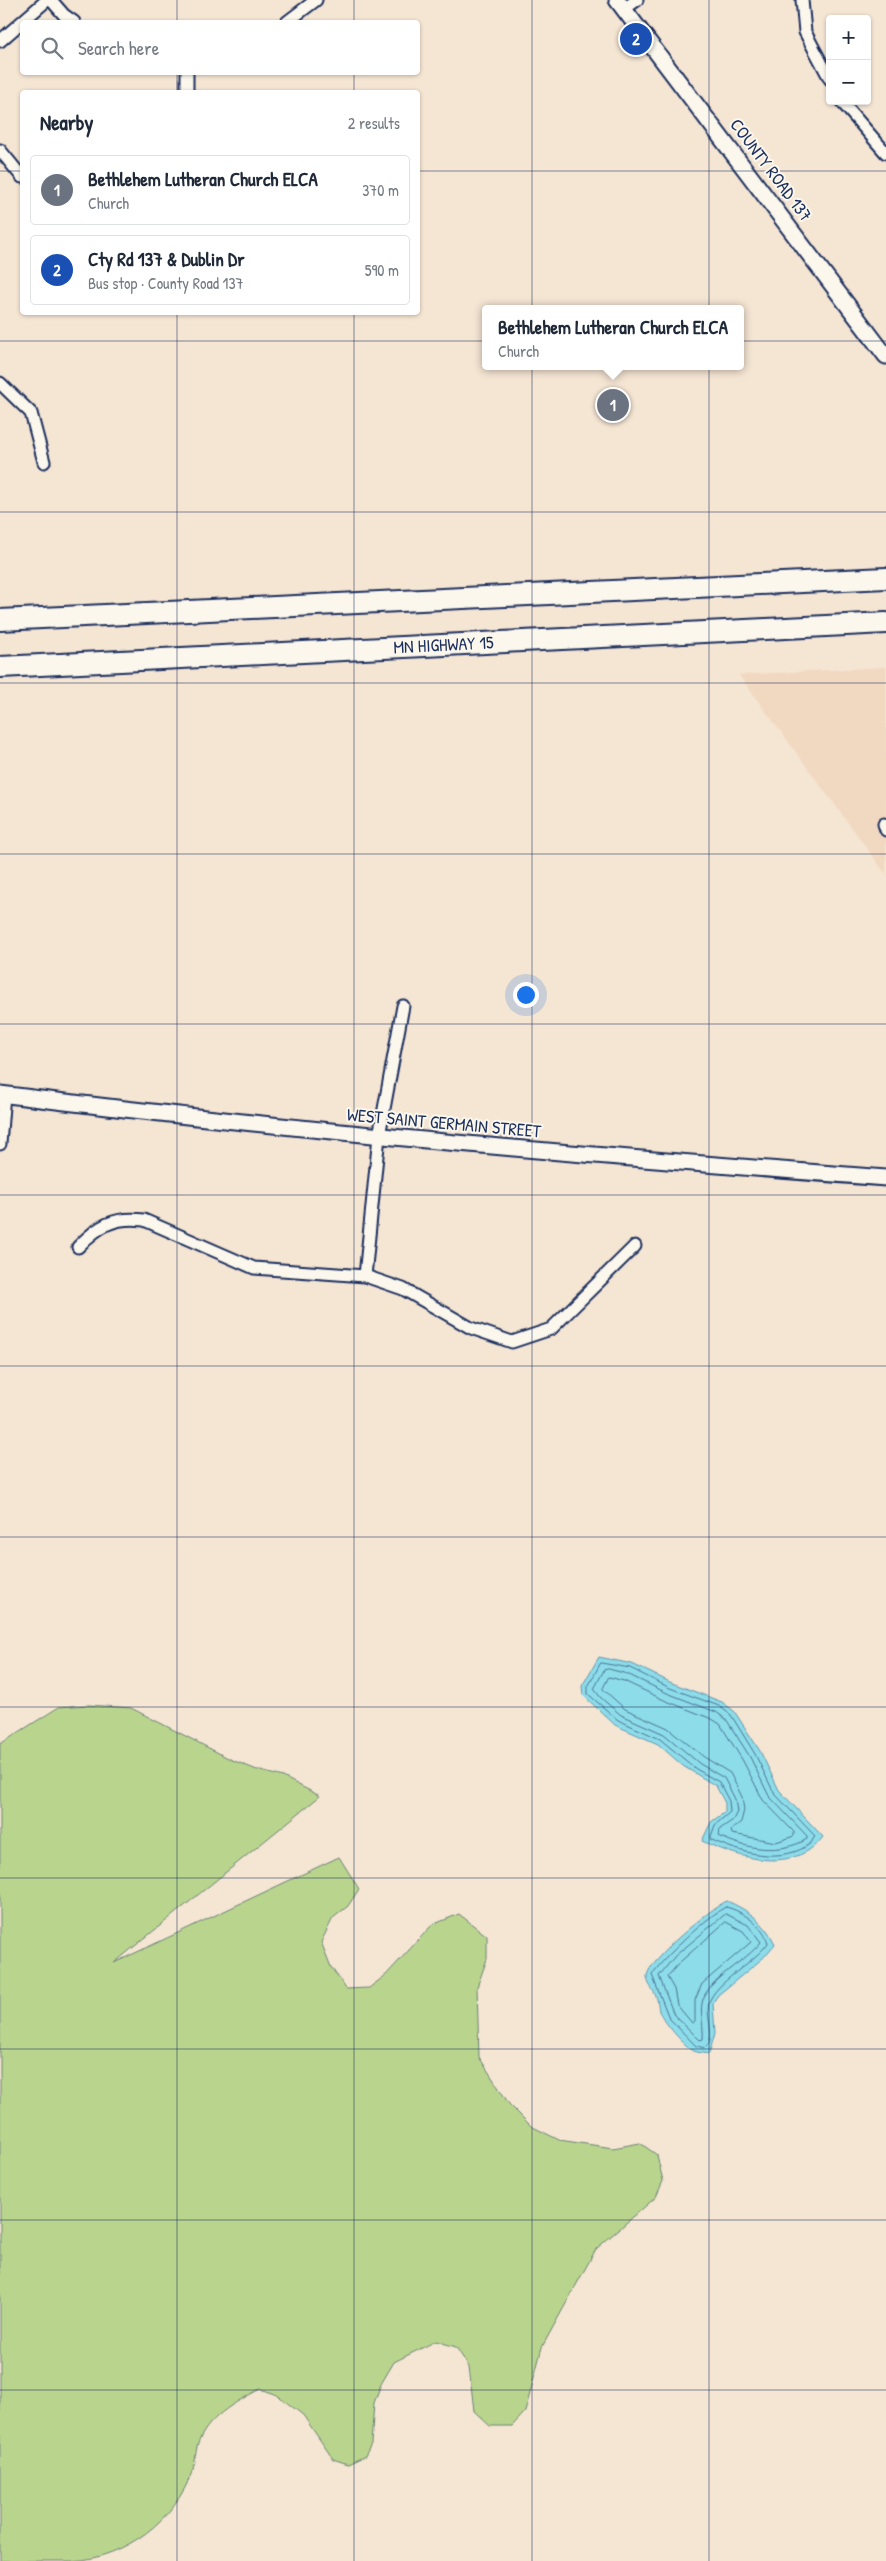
<!DOCTYPE html>
<html lang="en">
<head>
<meta charset="utf-8">
<style>
	body { margin:0; font-family:"Patrick Hand",sans-serif; background:#f2f2f3; color:#1f2937 }
	.controls { position:absolute; right:15px; top:15px; display:grid; overflow:hidden; border-radius:5px; box-shadow:0 1px 4px #0004 }
	.controls button { width:45px; height:45px; display:grid; place-items:center; padding:0; border:0; border-bottom:1px solid #e0e1e3; background:#fff; color:#1f2937; font:25px sans-serif }
	.you { position:absolute; left:525px; top:994px; width:18px; height:18px; margin:-12px; border:4px solid #fff; border-radius:50%; background:#1a73e8; box-shadow:0 0 0 8px #1a73e833 }
	.badge { display:grid; place-items:center; width:32px; height:32px; border-radius:50%; background:#d1495b; color:#fff; font-size:16px; font-weight:700 }
	.pin { position:absolute; translate:-50% -50%; border:2px solid #fff; box-shadow:0 1px 5px #0006 }
	.popup { position:absolute; left:482px; top:305px; width:262px; height:65px; box-sizing:border-box; display:grid; place-content:center; border-radius:5px; background:#fff; filter:drop-shadow(0 1px 4px #0005); font-size:16px; white-space:nowrap; color:#747a83 }
	.popup b { font-size:19px; color:#1f2937 }
	.popup::after { content:''; position:absolute; left:50%; top:100%; margin-left:-10px; border:10px solid transparent; border-top-color:#fff }
	.list { margin:0; padding:0; list-style:none }
	h2 { display:flex; justify-content:space-between; align-items:center; height:65px; margin:0; padding:0 20px; font-size:21px }
	h2 small { font-size:16px; font-weight:400; color:#747a83 }
	.list li { display:grid; grid-template-columns:32px 1fr auto; gap:15px; align-items:center; box-sizing:border-box; height:70px; margin:0 10px 10px; padding:0 10px; border:1px solid #e0e1e3; border-radius:5px }
	.list b { display:block; font-size:19px; white-space:nowrap }
	.list p { margin:0; font-size:16px; white-space:nowrap; color:#747a83 }
	.list em { font-size:16px; font-style:normal; color:#747a83 }
	.icon { flex:none; width:28px; height:28px; fill:none; stroke:currentColor; stroke-width:2; stroke-linecap:round; stroke-linejoin:round }
	.map { position:relative; flex:none; width:886px; height:2561px; overflow:hidden }
	.search { position:absolute; background:#fff; box-shadow:0 1px 4px #0004; left:20px; top:20px; width:400px; height:55px; display:flex; align-items:center; gap:12px; box-sizing:border-box; padding:0 18px; border-radius:5px; color:#747a83; font-size:19px }
	.panel { position:absolute; background:#fff; box-shadow:0 1px 4px #0004; left:20px; top:90px; width:400px; height:225px; border-radius:5px }
	.map>svg:first-child { display:block }
	.built { fill:#f1d8c1 }
	.green { fill:#b9d58d; stroke:#6a8276 }
	.water { fill:#8ddce9; stroke:#5f97b1 }
	.lines { fill:none; stroke-linecap:round; stroke-linejoin:round }
	.shore { stroke:#497496; stroke-width:1 }
	.street-casing { stroke:#1b2f5e; stroke-width:15 }
	.secondary-casing { stroke:#1b2f5e; stroke-width:19 }
	.highway-casing { stroke:#1b2f5e; stroke-width:24 }
	.street { stroke:#fbf7ec; stroke-width:11 }
	.secondary { stroke:#fbf7ec; stroke-width:15 }
	.highway { stroke:#fbf7ec; stroke-width:20 }
	.grid { fill:none; stroke:#1b2f5e; stroke-width:1; stroke-opacity:0.55 }
	.labels { text-anchor:middle; stroke-width:4; stroke-linejoin:round; paint-order:stroke }
	.street-label { font-size:18px; fill:#1b2f5e; stroke:#fbf7ec }
</style>
</head>
<body>
<div class="map">
<svg width="886" height="2561" viewBox="0 0 886 2561">
	<rect width="100%" height="100%" fill="#f5e5d3"/>
	<filter id="ink" filterUnits="userSpaceOnUse"><feTurbulence type="fractalNoise" baseFrequency=".02" numOctaves="2"/><feDisplacementMap in="SourceGraphic" scale="10" xChannelSelector="R" yChannelSelector="G"/><feConvolveMatrix kernelMatrix="1 2 1 2 8 2 1 2 1" color-interpolation-filters="sRGB"/></filter>
	<g filter="url(#ink)">
		<path class="built" d="M886,667v207l-147,-199z"/>
		<path class="green" d="M89,1705l42,3 101,52 25,10 26,7 37,19 -206,167 225,-106 20,32 -11,17 -15,12 -12,24 10,25 15,22 23,-1 17,-13 46,-50 27,-11 28,22v23l-10,28 2,70 30,47 22,22 28,14 54,8 27,-5 17,12 6,26 -7,16 -60,52 -54,98 -17,65 -13,14h-22l-16,-15 -5,-44 -13,-20 -20,-6 -42,21 -13,22 -7,19 -3,41 -6,12 -17,8 -15,-5 -30,-44 -26,-20 -17,-6c-24,13 -55,29 -63,58 -2,7 -1,15 -4,22 -17,51 -67,88 -120,92 -24,0 -49,0 -73,0v-817l59,-37z"/>
		<g class="water">
			<path d="M599,1657l33,7 40,19 50,19 12,9 26,40 19,39 44,47c-30,38 -84,21 -121,4l9,-19 14,-10v-9l-9,-17 -33,-20 -25,-22 -43,-19 -32,-30 -1,-9z"/>
			<path d="M727,1901c21,9 38,21 48,43l-12,14 -45,37 -5,9 2,29 -6,21c-4,-1 -11,-1 -15,-3 -10,-5 -30,-29 -35,-40 -1,-5 -1,-10 -3,-15 -3,-7 -9,-12 -9,-20 1,-16 65,-69 80,-75z"/>
		</g>
		<g class="lines">
			<g class="shore">
				<path d="M601,1663l29,5 40,20 49,18 12,9 24,39 19,39 41,43 -4,7c-28,22 -72,10 -101,-4l5,-14 15,-13 -1,-11 -10,-19 -23,-13 -36,-30 -42,-19 -30,-26v-7z"/>
				<path d="M609,1669l18,5 40,19 49,19 10,7 24,38 19,39 38,40v3c-26,16 -62,10 -88,-3l1,-7 13,-9 4,-8 -2,-13 -11,-21 -24,-14 -36,-30 -43,-19 -20,-17 -7,-9 10,-19z"/>
				<path d="M609,1677l15,4 40,19 48,19 8,5 23,37 20,39 31,32v4l-18,6 -44,-8 -1,-4 10,-8 3,-12 -2,-13 -12,-24 -26,-16 -36,-29 -43,-19 -22,-20z"/>
				<path d="M726,1907c17,4 37,19 42,36 -13,19 -54,40 -59,60 -4,13 8,35 -4,45l-9,-2 -27,-28 -17,-43c8,-14 60,-63 74,-68z"/>
				<path d="M726,1914l22,11 13,17c-15,20 -54,36 -59,61 -2,12 2,24 1,36l-3,1 -26,-25 -15,-39 16,-20z"/>
				<path d="M726,1922l17,9 8,11 -49,42 -7,16v21l-3,2 -15,-18 -3,-16 -7,-12 13,-15z"/>
			</g>
			<defs>
				<g id="street">
					<path d="M51,0l13,15 10,7"/>
					<path d="M802,0l3,32 25,47"/>
					<path d="M624,9l13,-9"/>
					<path d="M287,22l29,-22"/>
					<path d="M0,41l47,-41"/>
					<path d="M187,92v-20"/>
					<path d="M841,101l45,52"/>
					<path d="M0,150l22,27"/>
					<path d="M0,383l31,30 13,49"/>
					<path d="M884,824l2,6"/>
					<path d="M0,1144l4,-50"/>
					<path d="M78,1247c20,-21 36,-31 66,-27l110,48 111,8 38,13 68,39 41,14 39,-13 84,-83"/>
					<path d="M365,1276l14,-140 24,-130"/>
				</g>
				<g id="secondary">
					<path d="M617,0l269,356"/>
					<path d="M0,1094c294,37 590,62 886,84"/>
				</g>
				<g id="highway">
					<path d="M0,620l886,-42"/>
					<path id="s1" d="M0,667l886,-44"/>
				</g>
			</defs>
			<use href="#street" class="street-casing"/>
			<use href="#secondary" class="secondary-casing"/>
			<use href="#highway" class="highway-casing"/>
			<use href="#street" class="street"/>
			<use href="#secondary" class="secondary"/>
			<use href="#highway" class="highway"/>
		</g>
	</g>
	<path class="grid" d="M177,0v22M354,0v22M532,0v2561M709,0v2561M177,72v20M354,72v20M0,171h22M418,171h468M177,312v2249M354,312v2249M0,341h886M0,512h886M0,683h886M0,854h886M0,1024h886M0,1195h886M0,1366h886M0,1537h886M0,1707h886M0,1878h886M0,2049h886M0,2220h886M0,2390h886"/>
	<g class="labels">
		<g class="street-label">
			<text transform="translate(771 170) rotate(53)" y="6">COUNTY ROAD 137</text>
			<text dy="6" stroke="none"><textPath href="#s1" startOffset="444">MN HIGHWAY 15</textPath></text>
			<text transform="translate(444 1123) rotate(5)" y="6">WEST SAINT GERMAIN STREET</text>
		</g>
	</g>
</svg>
<div class="controls">
<button>+</button>
<button>−</button>
</div>
<div class="you"></div>
<div class="pin badge" style="left:613px;top:405px;background:#6b7280">1</div>
<div class="popup"><b>Bethlehem Lutheran Church ELCA</b>Church</div>
<div class="pin badge" style="left:636px;top:39px;background:#1a4fb4">2</div>
<div class="search"><svg class="icon" aria-label="search" viewBox="0 0 24 24"><circle cx="10" cy="10" r="6"/><path d="M15 15l6 6"/></svg>Search here</div>
<section class="panel">
<h2>Nearby<small>2 results</small></h2>
<ul class="list">
<li><span class="badge" style="background:#6b7280">1</span><div><b>Bethlehem Lutheran Church ELCA</b><p>Church</p></div><em>370 m</em></li>
<li><span class="badge" style="background:#1a4fb4">2</span><div><b>Cty Rd 137 &amp; Dublin Dr</b><p>Bus stop · County Road 137</p></div><em>590 m</em></li>
</ul>
</section>
</div>
</body>
</html>
